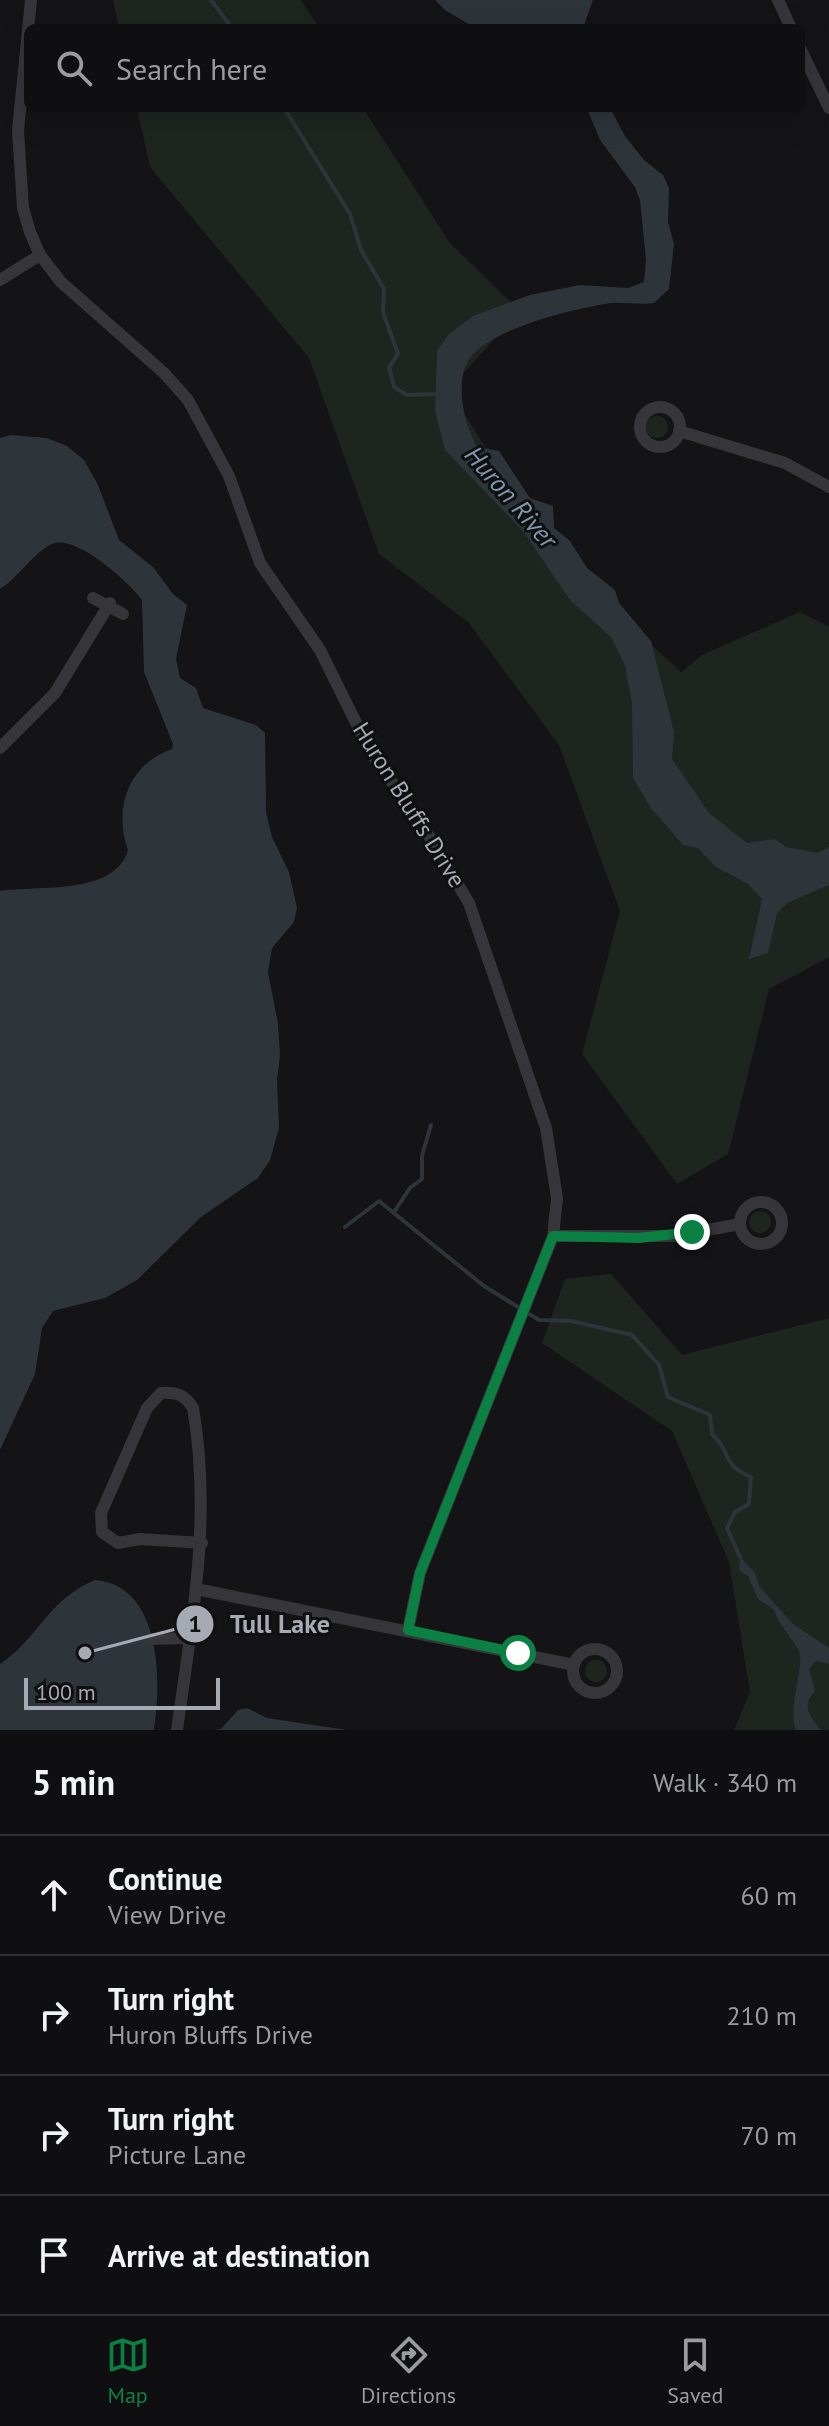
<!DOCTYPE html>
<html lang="en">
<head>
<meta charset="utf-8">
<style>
	body { margin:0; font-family:"PT Sans",sans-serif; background:#1d1c1e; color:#f1f3f6 }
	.scale { position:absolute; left:24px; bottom:20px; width:196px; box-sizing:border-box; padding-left:8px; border:4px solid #a6aab4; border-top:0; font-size:22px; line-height:28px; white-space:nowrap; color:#a6aab4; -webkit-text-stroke:6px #0f0f10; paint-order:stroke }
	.stop { position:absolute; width:24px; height:24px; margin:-18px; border:6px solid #0b8043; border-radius:50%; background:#fff }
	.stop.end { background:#0b8043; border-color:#fff; box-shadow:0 2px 8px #0008 }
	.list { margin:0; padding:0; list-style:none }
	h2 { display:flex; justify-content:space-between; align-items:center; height:104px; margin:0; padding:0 32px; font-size:34px }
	h2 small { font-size:26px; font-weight:400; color:#9b9c9f }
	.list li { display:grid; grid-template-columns:52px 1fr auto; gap:24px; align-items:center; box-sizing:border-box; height:120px; padding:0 32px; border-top:2px solid #2f2e30 }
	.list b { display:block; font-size:30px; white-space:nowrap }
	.list p { margin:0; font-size:26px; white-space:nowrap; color:#9b9c9f }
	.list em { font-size:26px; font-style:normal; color:#9b9c9f }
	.icon { flex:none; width:44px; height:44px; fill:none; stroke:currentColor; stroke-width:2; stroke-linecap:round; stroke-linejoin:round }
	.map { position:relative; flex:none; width:829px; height:1730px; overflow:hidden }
	.search { position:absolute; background:#0f0e10; box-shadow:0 8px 32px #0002; left:24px; right:24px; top:24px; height:88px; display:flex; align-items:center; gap:20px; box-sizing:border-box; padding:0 28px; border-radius:12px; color:#9b9c9f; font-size:30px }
	.sheet { height:584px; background:#0f0e10 }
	nav { display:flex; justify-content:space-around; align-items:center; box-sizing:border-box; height:112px; border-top:2px solid #2f2e30; background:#0f0e10; font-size:22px; color:#9b9c9f }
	nav a { display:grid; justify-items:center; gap:4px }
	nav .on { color:#0b8043 }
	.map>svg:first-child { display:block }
	.green { fill:#1e251f }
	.water { fill:#2d343a }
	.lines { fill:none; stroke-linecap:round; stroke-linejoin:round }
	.stream { stroke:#2d343a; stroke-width:4 }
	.minor { stroke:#35353a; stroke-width:12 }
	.route { stroke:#0b8043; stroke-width:10 }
	.labels { text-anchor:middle; stroke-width:6; stroke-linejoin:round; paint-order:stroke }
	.street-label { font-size:24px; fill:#a6aab4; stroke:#0f0f10 }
	.water-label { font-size:26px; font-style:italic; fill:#7f97ad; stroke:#0f0f10 }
	.leader { fill:none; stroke:#a6aab4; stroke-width:3 }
	.callout-dot { fill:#a6aab4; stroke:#0f0f10; stroke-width:3 }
	.mark-label { font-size:24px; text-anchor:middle; font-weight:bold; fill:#111 }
	.callout-label { font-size:26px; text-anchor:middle; font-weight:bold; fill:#a6aab4; stroke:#0f0f10; stroke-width:6; stroke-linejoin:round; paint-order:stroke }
</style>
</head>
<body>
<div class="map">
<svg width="829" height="1730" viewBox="0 0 829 1730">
	<rect width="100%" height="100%" fill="#141315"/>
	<g class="green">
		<path d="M113,0h188l18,28h-200z"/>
		<path d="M137,108h226l87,135 70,68 -71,78 102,163 130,120 21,-17 98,-43 29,15v330l-60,32 -41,165 -51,30 -95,-130 38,-143 -61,-166 -90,-122 -90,-69 -70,-196 -159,-191z"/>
		<circle cx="657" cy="427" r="11"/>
		<circle cx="760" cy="1222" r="11"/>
		<path d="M611,1274l71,81 147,-37v412h-95l16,-38 -21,-130 -57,-131 -130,-88 23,-64z"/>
		<circle cx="596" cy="1671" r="11"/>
	</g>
	<g class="water">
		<path d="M435,0h158l-10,28h-108l-30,-18z"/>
		<path d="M587,108h23l15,28 19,24 19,15 6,13 -1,34 6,22 -5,45 -15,14c-15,2 -29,-1 -43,0 -38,6 -110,23 -138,51 -21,21 -9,73 5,93l21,4 31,47 23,8 1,22 16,13 17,27 28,22 4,13 32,38 23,91 -2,27 37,54 38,30 28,-4 11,8 32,6 11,-6v38l-42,18 -10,10 -9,40 -19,6 13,-60 -14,-15 -32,-17 -18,-19 -15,-3 -32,-37 -18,-30 -1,-75 -7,-37 -14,-29 -41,-37 -47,-69 -78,-81 -10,-39 2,-60 11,-16 25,-19 57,-21 50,-10 48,3 16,-6 2,-22 -6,-60 -5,-13 -35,-47z"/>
		<path d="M11,435l36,3 20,8 17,14 14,25 21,55 34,27 20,27 14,11 -11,54 4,19 16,10 7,20 53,17 9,8 1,79 6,25 17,35 8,36 -3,14 -22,26 -4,24 10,52 2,31 -3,25 2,48 -9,32 -12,18 -57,39 -64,63 -32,18 -52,13 -11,17 -7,46 -35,76v-559c37,-6 115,5 128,-41 -15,-41 0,-86 44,-101l1,-5 -29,-72 -2,-72c-13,-18 -67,-67 -90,-56 -18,8 -34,34 -52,45v-151z"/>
		<path d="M740,1557l15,16 4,13 33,37 37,25v16l-13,-3 -7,8 6,22c-15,17 -4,24 5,39h-24c-9,-20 9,-66 3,-79 -7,-14 -20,-25 -25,-41l-16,-11 -10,-23 -9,-6z"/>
		<path d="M95,1580c66,5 67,100 59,150h-154v-66c41,-28 46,-63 95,-84z"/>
		<path d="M247,1708l20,10 80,12h-134l8,-1 17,-19z"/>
	</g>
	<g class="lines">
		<g class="stream">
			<path d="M211,0l21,28"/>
			<path d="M284,108l66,106 11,36 23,39 -1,23 15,42 -9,13 5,20 13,8 31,-1"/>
			<path d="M394,1212l16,-24 12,-9v-23l9,-31"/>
			<path d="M345,1227l34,-26 105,85 55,34 32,1 61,14 27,30 9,32 42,18 2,19c20,18 9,31 39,43l-2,27 -14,8 -8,16 13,29"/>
		</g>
		<g class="minor">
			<path d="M31,0l-13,130 5,78 7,24 10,23 21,27 103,91 24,27 41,76 31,87 60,87 51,103 52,73 46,77 77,225 11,70 -4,38 -133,337 -12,57"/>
			<path d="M778,0l13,28"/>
			<path d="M801,50l28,58"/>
			<path d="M0,280l40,-25"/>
			<circle cx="660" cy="427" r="20"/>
			<path d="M679,431l106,32 44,24"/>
			<path d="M93,598l30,16"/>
			<path d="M0,748l55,-55 55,-90"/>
			<circle cx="761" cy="1223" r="21"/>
			<path d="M553,1236h122l65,-12"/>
			<path d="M196,1589l378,76"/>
			<path d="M150,1639l39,-1"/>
			<circle cx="595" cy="1671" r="22"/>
			<path d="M177,1730c15,-108 35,-213 16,-322 -8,-13 -16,-16 -32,-15l-14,15 -46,105 1,19 16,11 22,-4 62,4"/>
		</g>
	</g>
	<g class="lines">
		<path class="route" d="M518,1653l-110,-23 12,-57 133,-337 86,2 53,-6"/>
	</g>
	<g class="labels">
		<g class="street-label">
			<text transform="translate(409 805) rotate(58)" y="8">Huron Bluffs Drive</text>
		</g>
		<g class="water-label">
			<text transform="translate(511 497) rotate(49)" y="9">Huron River</text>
		</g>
	</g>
	<path class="leader" d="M85 1653L195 1624"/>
	<g class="callout-dot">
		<circle cx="85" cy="1653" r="8"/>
		<circle cx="195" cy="1624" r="20"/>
	</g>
	<g class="mark-label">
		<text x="195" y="1632">1</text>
	</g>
	<g class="callout-label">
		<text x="280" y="1633">Tull Lake</text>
	</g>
</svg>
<div class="scale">100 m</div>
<div class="stop" style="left:518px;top:1653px"></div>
<div class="stop end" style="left:692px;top:1232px"></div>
<div class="search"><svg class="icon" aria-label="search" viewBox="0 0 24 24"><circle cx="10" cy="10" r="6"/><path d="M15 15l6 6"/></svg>Search here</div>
</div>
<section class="sheet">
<h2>5 min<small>Walk · 340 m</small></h2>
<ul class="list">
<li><svg class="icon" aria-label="ahead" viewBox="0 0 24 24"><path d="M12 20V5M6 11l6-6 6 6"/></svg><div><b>Continue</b><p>View Drive</p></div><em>60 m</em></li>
<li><svg class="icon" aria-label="right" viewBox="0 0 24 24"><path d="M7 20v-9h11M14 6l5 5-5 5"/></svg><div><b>Turn right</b><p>Huron Bluffs Drive</p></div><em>210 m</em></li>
<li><svg class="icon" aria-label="right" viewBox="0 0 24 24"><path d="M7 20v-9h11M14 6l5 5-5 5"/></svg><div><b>Turn right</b><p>Picture Lane</p></div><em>70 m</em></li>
<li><svg class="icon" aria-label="arrive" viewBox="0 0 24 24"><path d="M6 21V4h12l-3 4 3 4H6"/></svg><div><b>Arrive at destination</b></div></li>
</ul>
</section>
<nav>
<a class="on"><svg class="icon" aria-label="map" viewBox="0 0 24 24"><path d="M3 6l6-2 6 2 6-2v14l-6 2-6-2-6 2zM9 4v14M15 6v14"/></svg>Map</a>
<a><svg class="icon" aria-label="directions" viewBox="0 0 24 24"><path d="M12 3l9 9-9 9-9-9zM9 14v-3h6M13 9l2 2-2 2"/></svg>Directions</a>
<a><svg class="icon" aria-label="saved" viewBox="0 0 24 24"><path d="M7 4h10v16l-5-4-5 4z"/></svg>Saved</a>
</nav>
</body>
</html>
